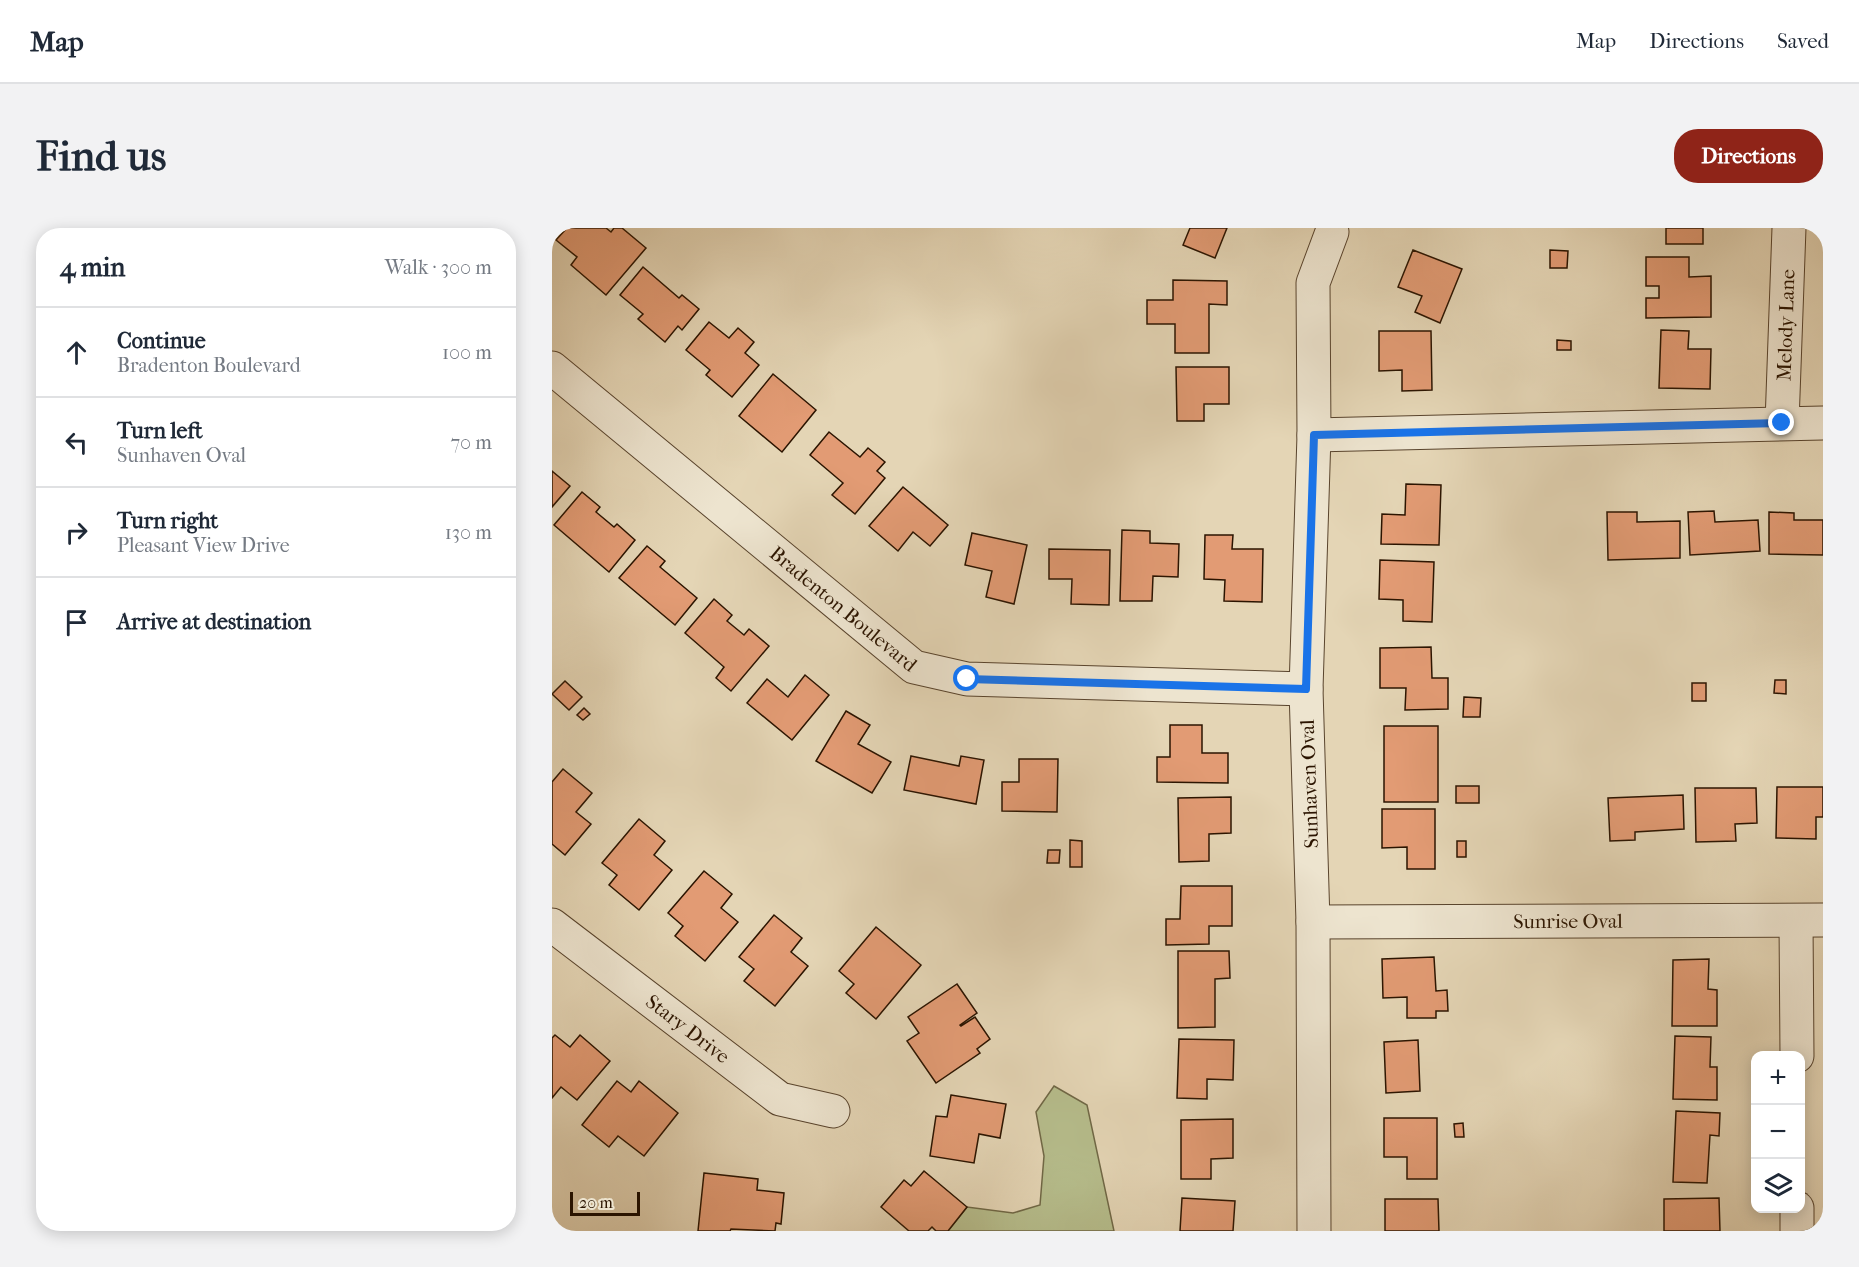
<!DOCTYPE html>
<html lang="en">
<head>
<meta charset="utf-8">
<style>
	body { margin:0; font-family:"IM FELL French Canon",serif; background:#f2f2f3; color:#1f2937 }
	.controls { position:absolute; right:18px; bottom:18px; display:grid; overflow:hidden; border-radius:12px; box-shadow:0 3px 15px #0003 }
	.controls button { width:54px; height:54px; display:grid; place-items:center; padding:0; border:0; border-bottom:2px solid #e0e1e3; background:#fff; color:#1f2937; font:30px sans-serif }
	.scale { position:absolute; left:18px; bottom:15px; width:70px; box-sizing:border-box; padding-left:6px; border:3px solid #2b1400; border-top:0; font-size:16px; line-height:21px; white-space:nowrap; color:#2b1400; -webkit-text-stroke:4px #ede4cf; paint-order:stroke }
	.stop { position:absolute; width:18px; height:18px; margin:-14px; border:4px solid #1a73e8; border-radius:50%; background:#fff }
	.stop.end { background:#1a73e8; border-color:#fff; box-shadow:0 2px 6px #0008 }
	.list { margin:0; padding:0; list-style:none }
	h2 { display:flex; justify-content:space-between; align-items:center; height:78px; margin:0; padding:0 24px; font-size:26px }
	h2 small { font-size:20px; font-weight:400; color:#747a83 }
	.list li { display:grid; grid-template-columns:39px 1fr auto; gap:18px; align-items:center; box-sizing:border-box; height:90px; padding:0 24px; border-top:2px solid #e0e1e3 }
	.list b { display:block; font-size:22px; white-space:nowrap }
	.list p { margin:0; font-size:20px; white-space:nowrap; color:#747a83 }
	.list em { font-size:20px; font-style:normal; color:#747a83 }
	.icon { flex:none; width:33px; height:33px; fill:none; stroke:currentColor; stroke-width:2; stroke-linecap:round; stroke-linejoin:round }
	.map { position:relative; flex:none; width:1271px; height:1003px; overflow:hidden; border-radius:24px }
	header { display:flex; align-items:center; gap:36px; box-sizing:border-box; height:84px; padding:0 30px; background:#fff; border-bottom:2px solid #e0e1e3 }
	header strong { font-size:28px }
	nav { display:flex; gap:33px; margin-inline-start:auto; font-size:21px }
	.intro { display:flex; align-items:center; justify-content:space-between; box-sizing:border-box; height:144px; padding:0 36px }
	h1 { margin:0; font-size:42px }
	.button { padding:15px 27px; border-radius:24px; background:#8f2418; color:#fff; font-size:21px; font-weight:700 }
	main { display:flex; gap:36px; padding:0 36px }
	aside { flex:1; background:#fff; border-radius:24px; box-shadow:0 3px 15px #0003 }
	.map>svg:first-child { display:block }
	.green { fill:#b6bd8c; stroke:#706846; stroke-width:1.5 }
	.building { fill:#e29b74; stroke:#2b1400; stroke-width:1.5 }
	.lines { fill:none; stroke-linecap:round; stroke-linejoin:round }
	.minor-casing { stroke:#59442d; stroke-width:35 }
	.minor { stroke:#ede4cf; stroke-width:33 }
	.route { stroke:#1a73e8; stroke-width:8 }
	.labels { text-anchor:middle; stroke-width:4.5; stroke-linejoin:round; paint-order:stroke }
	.street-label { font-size:20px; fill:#2b1400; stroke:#ede4cf }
</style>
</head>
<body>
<header>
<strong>Map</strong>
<nav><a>Map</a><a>Directions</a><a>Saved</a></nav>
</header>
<div class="intro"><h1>Find us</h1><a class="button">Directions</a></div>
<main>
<aside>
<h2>4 min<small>Walk · 300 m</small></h2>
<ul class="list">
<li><svg class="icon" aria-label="ahead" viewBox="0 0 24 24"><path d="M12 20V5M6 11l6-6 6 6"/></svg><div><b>Continue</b><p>Bradenton Boulevard</p></div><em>100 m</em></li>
<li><svg class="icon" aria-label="left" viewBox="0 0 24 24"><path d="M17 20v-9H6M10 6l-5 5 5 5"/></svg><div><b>Turn left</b><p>Sunhaven Oval</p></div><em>70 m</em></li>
<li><svg class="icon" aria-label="right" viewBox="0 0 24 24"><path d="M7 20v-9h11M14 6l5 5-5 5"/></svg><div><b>Turn right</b><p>Pleasant View Drive</p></div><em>130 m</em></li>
<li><svg class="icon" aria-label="arrive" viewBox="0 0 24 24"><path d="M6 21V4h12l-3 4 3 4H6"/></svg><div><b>Arrive at destination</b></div></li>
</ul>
</aside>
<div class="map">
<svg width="1271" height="1003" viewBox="0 0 1271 1003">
	<rect width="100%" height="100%" fill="#e4d5b5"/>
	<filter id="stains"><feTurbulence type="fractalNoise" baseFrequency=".00333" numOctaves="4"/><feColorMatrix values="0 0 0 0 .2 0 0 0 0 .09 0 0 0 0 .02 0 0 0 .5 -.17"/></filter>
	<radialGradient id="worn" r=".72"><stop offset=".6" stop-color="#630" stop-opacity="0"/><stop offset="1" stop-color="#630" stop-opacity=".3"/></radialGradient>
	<path class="green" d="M502,858l33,19 27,126h-166l19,-24 46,6 27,-8 4,-49 -8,-44z"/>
	<g class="building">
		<path d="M15,0h39l5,4 3,-4h8l24,20 -40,47 -35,-30 6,-8 -21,-17z"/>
		<path d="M638,0h37l-12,30 -32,-13z"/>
		<rect x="1114" y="0" width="37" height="16"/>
		<path d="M861,22l49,19 -22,54 -25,-11 7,-16 -24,-9z"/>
		<path d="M998,22l18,1 -1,17h-17z"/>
		<path d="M1094,29h43v20l22,-1v41l-65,1v-20h13v-12h-13z"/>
		<path d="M91,39l36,31 3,-3 17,14 -17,21 -4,-4 -13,16 -27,-23 5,-5 -23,-19z"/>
		<path d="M621,52l54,1v24l-18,-1v49h-34v-29h-28v-24h26z"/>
		<path d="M157,94l20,16 9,-10 16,14 -9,11 14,12 -27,32 -26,-22 4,-5 -24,-20z"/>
		<path d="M1109,102l28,1 -1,18h23l-1,40 -51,-1z"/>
		<path d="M827,103h52l1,59 -30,1v-21l-23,1z"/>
		<path d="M1005,112l14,1v9h-14z"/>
		<path d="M624,139h53v37h-25v17h-27z"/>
		<path d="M221,146l43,36 -34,42 -43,-36z"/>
		<path d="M277,204l31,25 8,-9 17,14 -8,9 8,7 -30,36 -23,-19 11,-12 -33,-28z"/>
		<path d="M0,243l18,15 -18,21z"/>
		<path d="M854,256l35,1 -2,60 -58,-1 1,-30 23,1z"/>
		<path d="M351,259l45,38 -18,21 -17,-14 -15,19 -29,-25z"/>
		<path d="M30,264l18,15 -4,5 18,15 3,-3 18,16 -26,32 -55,-47z"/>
		<path d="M1162,283l1,11 43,-2 2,31 -70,4 -2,-43z"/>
		<path d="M1055,284h30v10l43,-1v37l-72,2z"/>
		<path d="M1217,284l25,1v7h29v35l-54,-1z"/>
		<path d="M570,302l28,1v12l29,1 -1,33 -25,-1 -1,25h-32z"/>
		<path d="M420,305l55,12 -13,59 -28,-7 6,-26 -27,-6z"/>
		<path d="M653,307h28l-1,14h31l-1,53 -38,-1 1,-21 -21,-1z"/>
		<path d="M95,318l18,15 -5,6 37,31 -22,27 -56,-47z"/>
		<path d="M497,321l61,1 -1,55 -38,-1 1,-25h-23z"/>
		<path d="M828,332l54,2 -2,60 -29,-1v-21l-24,-1z"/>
		<path d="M162,371l18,16 -5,6 17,14 5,-6 20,17 -38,45 -15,-13 8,-11 -39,-34z"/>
		<path d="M879,419l1,31h16v31l-43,1 1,-22h-26v-40z"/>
		<path d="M253,447l24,20 -37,45 -45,-37 20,-24 21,18z"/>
		<path d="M1223,452h11v14l-12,-1z"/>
		<path d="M13,453l17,16 -13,13 -17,-16z"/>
		<rect x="1140" y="455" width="14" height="18"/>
		<path d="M912,469l17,1 -1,19h-17z"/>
		<path d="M32,480l6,6 -7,6 -6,-5z"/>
		<path d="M294,483l24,14 -12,19 33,18 -19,31 -56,-32z"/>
		<path d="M618,497h32v28h26v30l-71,-1v-25h13z"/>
		<rect x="832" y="498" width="54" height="76"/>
		<path d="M359,528l48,10 2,-10 23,4 -8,44 -72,-14z"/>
		<path d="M467,531h39l-1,53 -55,-1v-29h17z"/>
		<path d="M11,541l29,24 -16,19 15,12 -26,31 -13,-11v-62z"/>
		<rect x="904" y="558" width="23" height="17"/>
		<path d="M1225,559h46v30h-7v22l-40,-1z"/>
		<path d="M1143,560h61l1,35 -22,1 1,17 -40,1z"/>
		<path d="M1131,567l1,34 -49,3v8l-25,1 -2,-43z"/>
		<path d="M679,569v36l-22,1v27l-30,1 -1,-64z"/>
		<path d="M830,581h53v60h-28v-22l-25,1z"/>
		<path d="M87,591l26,22 -11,14 18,15 -33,40 -30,-25 8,-10 -15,-12z"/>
		<path d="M518,612l12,1v26h-12z"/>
		<rect x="905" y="613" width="9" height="16"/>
		<path d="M496,622h12l-1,13h-12z"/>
		<path d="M152,643l28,23 -11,14 17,14 -33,39 -30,-25 8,-10 -15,-13z"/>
		<path d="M629,658h51v40h-23v18l-43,1v-26h14z"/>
		<path d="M222,687l28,23 -11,14 17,14 -33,40 -31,-25 10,-12 -15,-12z"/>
		<path d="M324,699l45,38 -45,54 -30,-26 8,-9 -15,-13z"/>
		<path d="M626,723h51l1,27 -15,1v48l-37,1z"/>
		<path d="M882,729l2,34 11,-1 1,21h-12v7h-29v-21l-24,1 -1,-39z"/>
		<path d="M1157,731l-1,30 9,1v36h-45l1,-66z"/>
		<path d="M405,756l20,29 -17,12 1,1 14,-9 15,22 -13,10 3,4 -44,30 -29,-42 12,-8 -11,-16z"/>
		<path d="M3,807l15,12 10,-12 30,26 -33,39 -16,-13 -9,11v-60z"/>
		<path d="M1123,808l36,1 -1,30h7v33l-44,-1z"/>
		<path d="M627,811l55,1 -1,40 -26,-1v20l-30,-1z"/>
		<path d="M866,812l2,51 -34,2 -2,-51z"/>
		<path d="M65,853l14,11 8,-11 39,32 -34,43 -26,-20 -9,11 -27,-22z"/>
		<path d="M399,867l55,9 -6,34 -21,-4 -5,29 -44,-7 6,-40 11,1z"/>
		<path d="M1124,883l44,2 -1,23 -9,-1 -3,48 -34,-1z"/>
		<path d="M832,890h53v61h-30v-22h-23z"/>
		<path d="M681,891v39l-22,1v20h-30v-59z"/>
		<path d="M911,895l1,14h-9l-1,-13z"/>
		<path d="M372,943l43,36 -19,24h-12l-4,-4 -4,4h-19l-28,-24 23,-27 7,6z"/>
		<path d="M152,945l54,6 -1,11 27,3 -3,31 -5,-1 -1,8 -44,-2 -1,2h-32z"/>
		<path d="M630,970l53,3 -2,30h-53z"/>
		<path d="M1167,970l1,33h-56v-32z"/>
		<path d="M833,971h53l1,32h-54z"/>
	</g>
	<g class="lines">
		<defs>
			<g id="minor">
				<path id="s1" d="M0,140l362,299 53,12 339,10"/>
				<path id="s2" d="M1230,195l7,-195"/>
				<path d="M762,207l509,-12"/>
				<path d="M1244,693l1,135"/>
				<path id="s3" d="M761,694l510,-2"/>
				<path id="s4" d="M0,697l228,174 53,12"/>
				<path d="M1245,980v23"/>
				<path d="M762,1003l-1,-309 -7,-233 8,-254 -1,-152 19,-51"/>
			</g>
		</defs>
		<use href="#minor" class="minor-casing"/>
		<use href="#minor" class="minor"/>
	</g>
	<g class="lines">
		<path class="route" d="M415,451l339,10 8,-254 468,-12"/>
	</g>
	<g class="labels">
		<g class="street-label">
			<text dy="7" stroke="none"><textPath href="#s2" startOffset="98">Melody Lane</textPath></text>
			<text dy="7" stroke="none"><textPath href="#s1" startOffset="378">Bradenton Boulevard</textPath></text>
			<text transform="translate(757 556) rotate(-92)" y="7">Sunhaven Oval</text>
			<text dy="7" stroke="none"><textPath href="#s3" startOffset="255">Sunrise Oval</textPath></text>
			<text dy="7" stroke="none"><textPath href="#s4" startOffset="171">Stary Drive</textPath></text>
		</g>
	</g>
	<rect width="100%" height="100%" filter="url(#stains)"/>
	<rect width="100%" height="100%" fill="url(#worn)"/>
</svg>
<div class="controls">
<button>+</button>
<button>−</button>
<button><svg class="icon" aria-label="layers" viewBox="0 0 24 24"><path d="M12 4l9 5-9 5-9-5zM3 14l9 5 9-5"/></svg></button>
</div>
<div class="scale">20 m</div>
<div class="stop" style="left:415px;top:451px"></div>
<div class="stop end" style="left:1230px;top:195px"></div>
</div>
</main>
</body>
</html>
